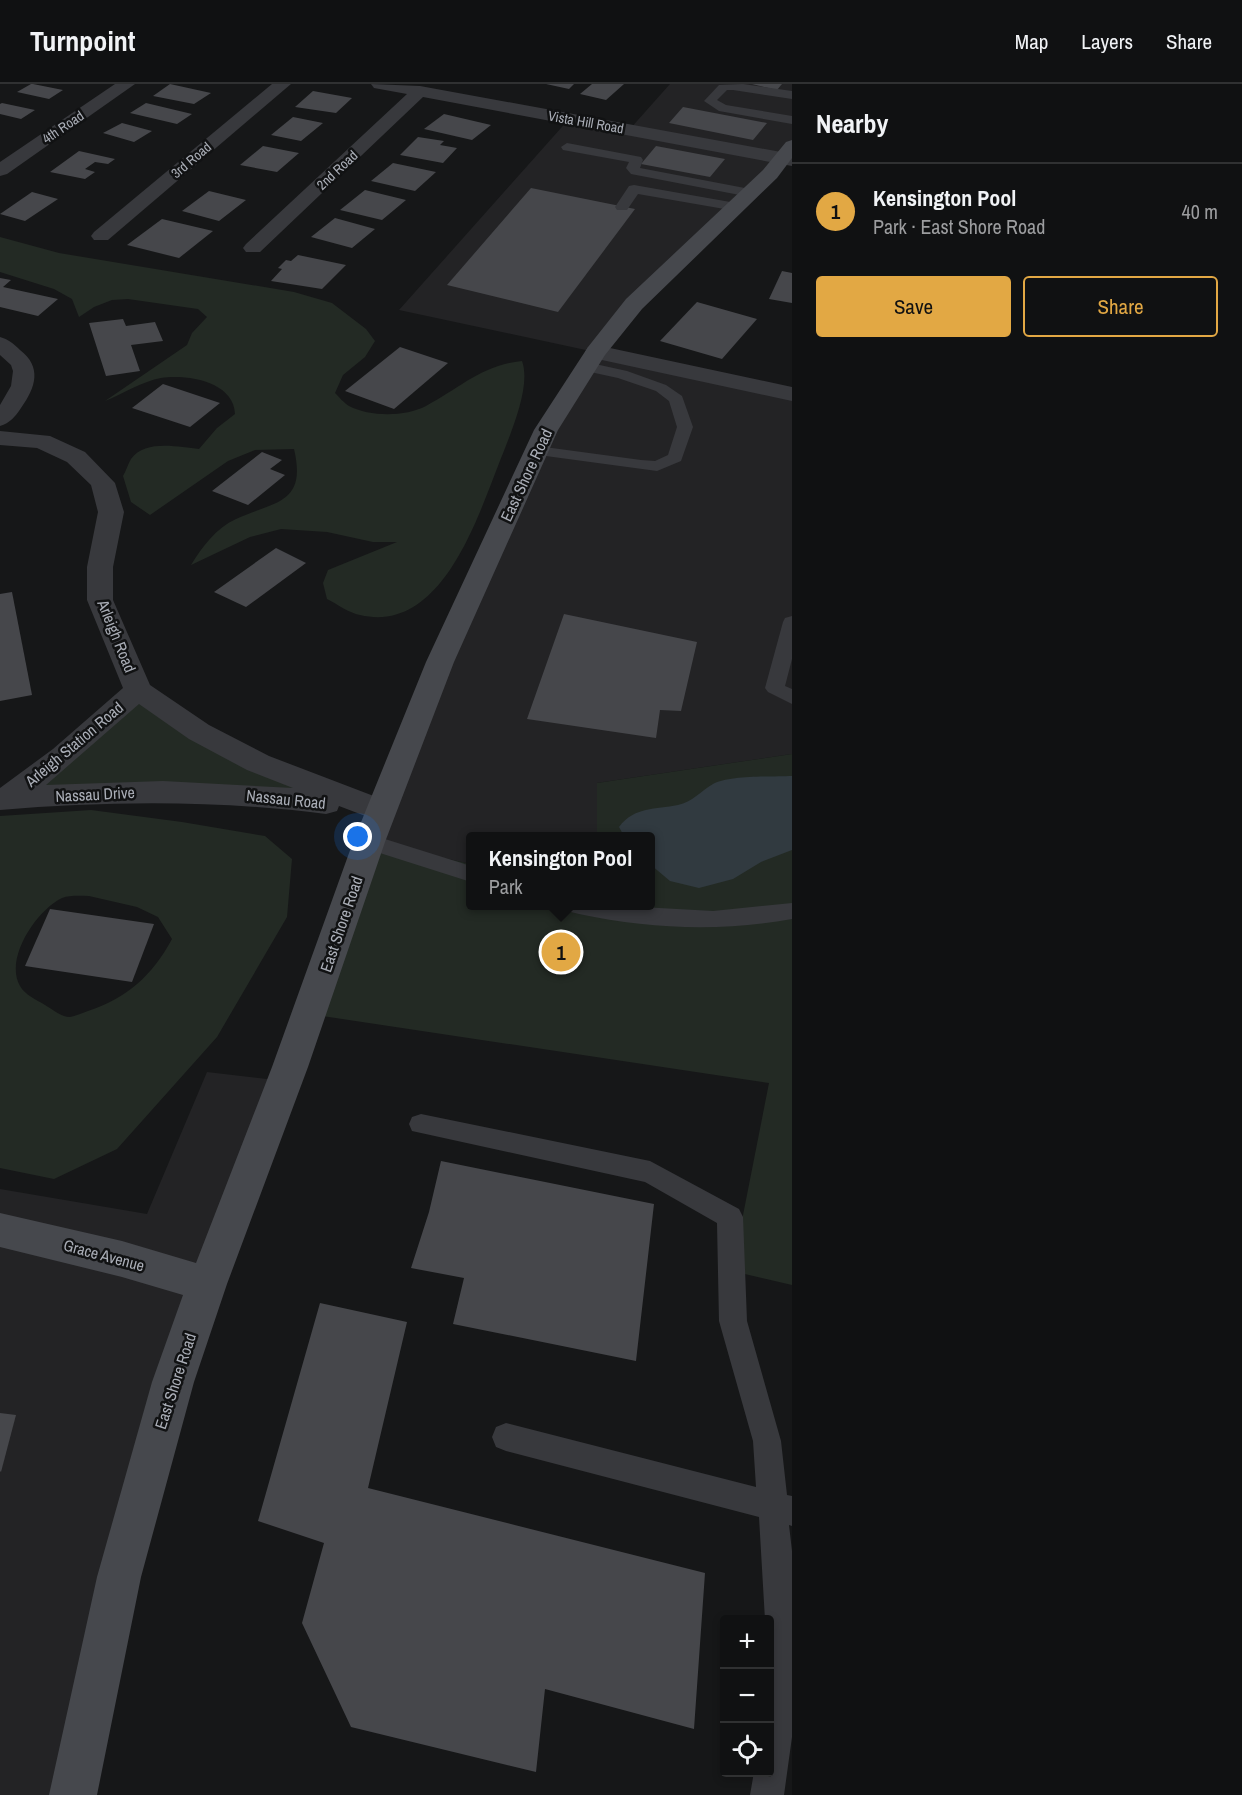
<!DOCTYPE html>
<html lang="en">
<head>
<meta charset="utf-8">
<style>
	body { margin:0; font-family:"Archivo Narrow",sans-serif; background:#191a1b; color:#f1f3f6 }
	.controls { position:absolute; right:18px; bottom:18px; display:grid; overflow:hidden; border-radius:6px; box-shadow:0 3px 9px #0003 }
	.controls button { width:54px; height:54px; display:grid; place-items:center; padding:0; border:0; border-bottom:2px solid #303132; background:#101112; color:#f1f3f6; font:30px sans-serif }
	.you { position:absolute; left:358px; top:753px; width:21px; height:21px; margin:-15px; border:4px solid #fff; border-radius:50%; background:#1a73e8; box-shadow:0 0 0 9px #1a73e833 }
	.badge { display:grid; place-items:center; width:39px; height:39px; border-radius:50%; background:#e2a844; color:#111; font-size:20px; font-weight:700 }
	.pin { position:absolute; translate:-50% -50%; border:3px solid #fff; box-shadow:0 2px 6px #0006 }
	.popup { position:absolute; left:466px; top:748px; width:189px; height:78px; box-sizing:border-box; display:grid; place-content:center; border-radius:6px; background:#101112; filter:drop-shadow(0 2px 4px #0005); font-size:20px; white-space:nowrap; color:#9c9d9f }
	.popup b { font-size:22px; color:#f1f3f6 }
	.popup::after { content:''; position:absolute; left:50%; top:100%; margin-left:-12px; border:12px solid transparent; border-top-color:#101112 }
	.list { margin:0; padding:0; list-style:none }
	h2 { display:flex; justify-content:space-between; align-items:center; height:78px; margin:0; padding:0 24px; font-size:26px }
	h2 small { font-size:20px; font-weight:400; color:#9c9d9f }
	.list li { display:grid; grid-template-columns:39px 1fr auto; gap:18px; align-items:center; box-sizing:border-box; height:96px; padding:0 24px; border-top:2px solid #303132 }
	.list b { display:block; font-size:22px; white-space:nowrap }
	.list p { margin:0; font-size:20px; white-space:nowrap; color:#9c9d9f }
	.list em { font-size:20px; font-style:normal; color:#9c9d9f }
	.actions { display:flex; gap:12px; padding:18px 24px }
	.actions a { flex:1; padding:14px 0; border:2px solid #e2a844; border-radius:6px; text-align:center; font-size:21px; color:#e2a844 }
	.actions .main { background:#e2a844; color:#111 }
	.icon { flex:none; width:33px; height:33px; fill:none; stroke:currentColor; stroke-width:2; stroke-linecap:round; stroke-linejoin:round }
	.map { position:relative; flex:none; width:792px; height:1711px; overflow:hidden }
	header { display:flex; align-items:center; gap:36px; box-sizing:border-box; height:84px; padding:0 30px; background:#101112; border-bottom:2px solid #303132 }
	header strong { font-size:28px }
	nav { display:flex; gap:33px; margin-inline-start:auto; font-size:21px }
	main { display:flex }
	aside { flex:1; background:#101112 }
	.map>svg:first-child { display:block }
	.built { fill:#232325 }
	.green { fill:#232a24; fill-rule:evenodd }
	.water { fill:#313a40 }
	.building { fill:#46474b }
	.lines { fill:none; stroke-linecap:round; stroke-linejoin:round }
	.lane { fill:#38393d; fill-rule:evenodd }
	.street { fill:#38393d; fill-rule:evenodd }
	.secondary { fill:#46484d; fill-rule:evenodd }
	.labels { text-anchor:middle; stroke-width:5; stroke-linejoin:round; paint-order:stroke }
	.far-street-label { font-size:14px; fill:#aaaeb7; stroke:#111213 }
	.street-label { font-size:16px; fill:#aaaeb7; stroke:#111213 }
</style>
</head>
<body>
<header>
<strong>Turnpoint</strong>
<nav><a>Map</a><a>Layers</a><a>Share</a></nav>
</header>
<main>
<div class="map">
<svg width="792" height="1711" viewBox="0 0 792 1711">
	<rect width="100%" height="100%" fill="#161718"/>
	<g class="built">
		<path d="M670,0h122v62l-196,206 196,44v358l-195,29v53h-126v28l-102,-22 54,-140 172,-350 -196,-42 170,-191 60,11z"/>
		<path d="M207,988l77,9 -81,202 -130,512h-73v-606l147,25z"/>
	</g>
	<g class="green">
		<path d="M0,153l59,16 235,39 38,11 34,26 9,12 -10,16 -22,18 -8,18c4,4 9,10 14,13 21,11 56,11 77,0 34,-18 56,-41 96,-45 10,27 -14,78 -24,105 -22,56 -58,168 -138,149 -11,-2 -23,-11 -33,-16l-4,-16 5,-13 69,-28h-24l-46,-10 -46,-3 -31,8 -59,28c11,-18 25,-37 45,-46 39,-18 71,-15 58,-70l-39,1 -27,11 -78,54 -19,-13 -8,-26c3,-5 5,-12 8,-17 14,-20 48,-12 68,-10l18,-21 18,-14c-1,-32 -47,-40 -74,-36 -18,3 -39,16 -56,23l82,-56 5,-12 15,-16 -9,-8 -70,-10 -16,1 -18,7 -15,10 -7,-18 -18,-10 -54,-17z"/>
		<path d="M138,606l61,42 182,79 -115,-16 -257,3z"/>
		<path d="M792,670v531l-60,-14 37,-188 -460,-69 60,-172 102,22v42h180v-70h-54v-53z"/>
		<path d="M91,726l91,12 83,14 27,23 -5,58 -70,120 -100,112 -63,30 -54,-11v-352zM89,812l48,11 21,10 14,22c-20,37 -45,59 -84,72 -6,2 -13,5 -18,6 -9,0 -18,-8 -25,-12 -8,-5 -20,-10 -25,-19 -16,-28 17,-76 42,-88 8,-3 19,-2 27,-2z"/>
	</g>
	<path class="water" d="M792,692v74l-31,12 -28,17 -34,9 -29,-7 -19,-16v-29h-27l-5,-9c16,-21 36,-17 59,-22 14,-3 23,-14 35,-21 16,-9 60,-7 79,-8z"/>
	<g class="building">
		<path d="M31,0h2l30,6 -14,9 -32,-7z"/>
		<path d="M170,0l41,9 -17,11 -41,-8z"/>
		<path d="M546,0h28l-5,5z"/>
		<path d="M592,0h32l-18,16 -26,-6z"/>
		<path d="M752,0h30l-5,6z"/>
		<path d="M313,7l39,7 -16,15 -41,-6z"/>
		<path d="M2,19l33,7 -14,9 -21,-5v-10z"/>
		<path d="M146,19l46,11 -15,10 -47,-11z"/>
		<path d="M683,23l84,16 -14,17 -84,-17z"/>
		<path d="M444,30l47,11 -19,15 -48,-11z"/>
		<path d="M293,33l30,6 -22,18 -30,-6z"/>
		<path d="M122,39l30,8 -18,11 -31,-9z"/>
		<path d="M418,53l26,4 -4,4 17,3 -14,15 -43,-8z"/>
		<path d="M263,62l36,7 -22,19 -37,-7z"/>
		<path d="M656,62l69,13 -15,18 -69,-13z"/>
		<path d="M79,67l36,8 -7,5 -13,-2 -10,7 10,3 -10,7 -35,-7z"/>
		<path d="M393,79l43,9 -21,19 -44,-10z"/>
		<path d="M531,104l104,21 -77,103 -111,-27z"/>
		<path d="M365,106l41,10 -24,20 -42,-10z"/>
		<path d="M209,107l37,9 -27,21 -37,-10z"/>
		<path d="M32,108l26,7 -33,22 -25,-7z"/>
		<path d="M335,134l40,11 -23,19 -41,-11z"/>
		<path d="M162,135l51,12 -34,27 -52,-13z"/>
		<path d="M298,171l48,10 -24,24 -51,-8 11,-12 -4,-1 8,-8 5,1z"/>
		<path d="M782,187l10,2v30l-23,-4z"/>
		<path d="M0,194l11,2 -8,7 55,12 -20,17 -38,-9z"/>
		<path d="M697,218l60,17 -35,40 -62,-18z"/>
		<path d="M123,235l3,7 29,-4 8,19 -32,4 9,26 -34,5 -17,-53z"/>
		<path d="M400,263l48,16 -54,46 -49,-18z"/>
		<path d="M163,300l57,19 -30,24 -58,-19z"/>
		<path d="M262,368l20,8 -12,9 15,6 -37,30 -36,-14z"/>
		<path d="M276,464l30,15 -60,44 -32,-15z"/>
		<path d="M12,508l20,103 -32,6v-107z"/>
		<path d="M564,530l133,28 -16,69 -21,-1 -4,28 -129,-19z"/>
		<path d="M50,825l104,15 -22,58 -107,-16z"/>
		<path d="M441,1077l213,43 -18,157 -183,-37 11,-46 -53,-10 18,-56z"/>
		<path d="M320,1219l87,19 -39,166 337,85 -11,156 -149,-40 -9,83 -185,-45 -49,-104 22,-80 -66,-22z"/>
		<path d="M0,1329l16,2 -15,57 -1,-1z"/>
	</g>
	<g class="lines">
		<g class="lane">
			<path d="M743,0l49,7v8l-59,-9h-6l-10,10 9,5 66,11v8l-73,-13 -15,-10 15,-16z"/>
			<path d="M567,59l74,14 2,3 -3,8 110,21 7,4 -7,4 -119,-23 -5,-6 3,-6 -66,-12 -2,-3z"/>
			<path d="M634,101l102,18 7,4 -7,4 -98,-17 -11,16h-10l-2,-3 14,-21z"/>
			<path d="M586,278l41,9 39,14 16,11 11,31 -12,34 -24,10 -126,-17 -2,-3 8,-5 104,14 14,1 13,-6 9,-28 -8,-26 -13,-10 -38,-13 -37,-8 -3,-3 3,-3z"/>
			<path d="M792,532v43l-7,27 7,3v15l-24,-12 -3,-4 18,-66 2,-4z"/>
			<path d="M369,750l102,32v16l-110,-35 -3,-5 3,-5z"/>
			<path d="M792,819v16c-72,13 -142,10 -213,-5l-8,-2 -3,-6h55l90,5z"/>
			<path d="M421,1030l229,47 89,48 4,8 4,104 34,120 6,54 5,1v30l-3,-1 3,26v186l-8,58h-34l4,-23h16v-152h-5l-6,-103 -253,-66 -10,-4 -4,-10 4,-10 10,-4 250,64 -3,-46 -34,-120 -2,-98 -72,-41 -233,-51 -3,-7 3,-7z"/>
		</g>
		<g class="street">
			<path d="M115,0h20l-128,90 -7,2v-14z"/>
			<path d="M272,0h19l-183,156h-14l-3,-4 3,-4z"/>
			<path d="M371,0l49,2 372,68v12l-369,-69 -163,155h-14l-3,-4 3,-4 161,-150 -33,-6z"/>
			<path d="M0,253c8,2 14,7 20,13 22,17 16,37 1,58 -6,9 -11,15 -21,18v-21l11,-19 2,-15 -2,-6 -11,-10z"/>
			<path d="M596,261l196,42v14l-204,-44 -3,-5 3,-5z"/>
			<path d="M0,347l50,5 35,16 30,31 9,29 -11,55v33l37,85 59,40 60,31 123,47 4,8 -4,8 -11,3 -42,-16 -2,5 -11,3c-109,-14 -217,-13 -326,-4v-22l53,-39 70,-61 -36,-88v-33l11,-55 -7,-27 -24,-23 -30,-14 -37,-3zM139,620l50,35 58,31 46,18 -130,-7 -117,4z"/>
		</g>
		<path class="secondary" d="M792,56v18l-15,20 -135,131 -37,46 -47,75 -104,232 -69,180 -77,225 -81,217 -33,98 -53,195 -44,218h-48l48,-218 55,-195 31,-87 -61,-18 -122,-30v-34l122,28 74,22 76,-196 81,-225 73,-180 108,-232 54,-83 38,-48 137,-129 23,-28z"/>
	</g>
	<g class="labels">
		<g class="far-street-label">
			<text transform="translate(586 38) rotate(10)" y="5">Vista Hill Road</text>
			<text transform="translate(63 43) rotate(-34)" y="5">4th Road</text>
			<text transform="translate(191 76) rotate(-40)" y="5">3rd Road</text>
			<text transform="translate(337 86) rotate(-43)" y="5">2nd Road</text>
		</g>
		<g class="street-label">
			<text transform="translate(526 391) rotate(-65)" y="6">East Shore Road</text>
			<text transform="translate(117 552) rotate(68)" y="6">Arleigh Road</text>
			<text transform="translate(74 660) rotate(-40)" y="6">Arleigh Station Road</text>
			<text transform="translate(95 710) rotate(-3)" y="6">Nassau Drive</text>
			<text transform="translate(286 715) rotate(6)" y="6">Nassau Road</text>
			<text transform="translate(341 840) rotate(-71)" y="6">East Shore Road</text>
			<text transform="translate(104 1171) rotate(15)" y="6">Grace Avenue</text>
			<text transform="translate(175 1297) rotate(-72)" y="6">East Shore Road</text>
		</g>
	</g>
</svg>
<div class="controls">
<button>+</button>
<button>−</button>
<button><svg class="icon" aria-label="locate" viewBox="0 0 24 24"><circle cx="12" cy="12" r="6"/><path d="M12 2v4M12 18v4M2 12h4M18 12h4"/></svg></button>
</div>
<div class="you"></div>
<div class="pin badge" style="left:561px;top:868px">1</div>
<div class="popup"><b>Kensington Pool</b>Park</div>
</div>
<aside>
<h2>Nearby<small></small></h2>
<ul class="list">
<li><span class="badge">1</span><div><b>Kensington Pool</b><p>Park · East Shore Road</p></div><em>40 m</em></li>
</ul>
<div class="actions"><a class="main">Save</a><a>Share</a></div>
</aside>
</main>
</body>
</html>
